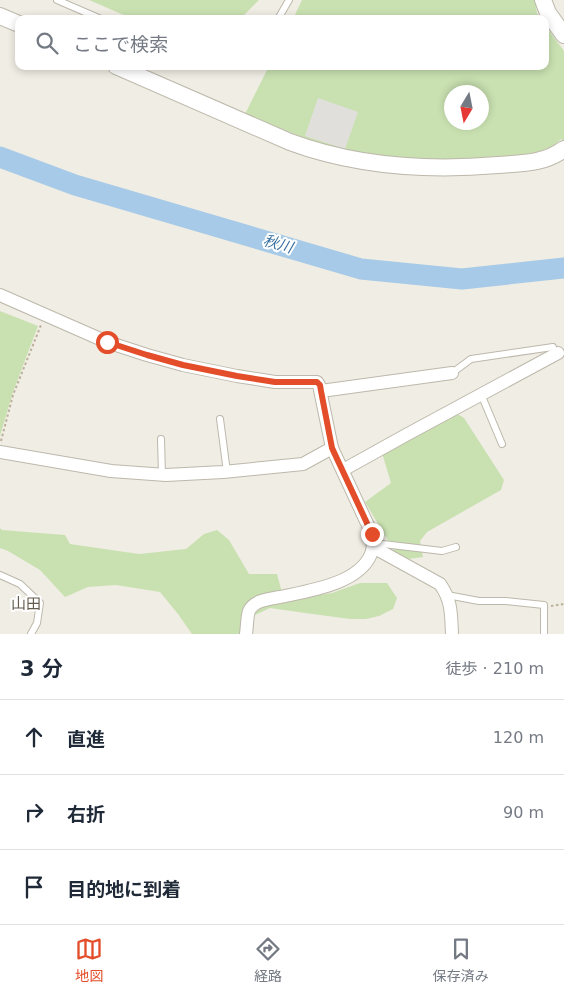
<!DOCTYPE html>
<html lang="ja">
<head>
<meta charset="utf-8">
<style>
	body { margin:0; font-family:"DejaVu Sans","Noto Sans JP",sans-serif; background:#f6f6f7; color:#1f2937 }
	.compass { position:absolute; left:444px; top:85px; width:45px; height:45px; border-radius:50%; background:#fff; box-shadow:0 2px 8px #0003; rotate:190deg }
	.stop { position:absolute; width:15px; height:15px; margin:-11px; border:4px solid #e34d29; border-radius:50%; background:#fff }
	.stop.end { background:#e34d29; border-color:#fff; box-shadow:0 1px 5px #0008 }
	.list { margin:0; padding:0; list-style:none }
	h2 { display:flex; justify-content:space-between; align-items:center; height:65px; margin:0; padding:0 20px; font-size:21px }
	h2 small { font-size:16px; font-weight:400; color:#747a83 }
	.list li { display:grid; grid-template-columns:32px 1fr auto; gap:15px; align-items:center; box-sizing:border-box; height:75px; padding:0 20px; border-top:1px solid #e0e1e3 }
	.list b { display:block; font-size:19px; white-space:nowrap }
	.list em { font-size:16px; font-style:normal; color:#747a83 }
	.icon { flex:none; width:28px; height:28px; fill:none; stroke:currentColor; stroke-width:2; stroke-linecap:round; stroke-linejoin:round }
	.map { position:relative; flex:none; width:564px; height:634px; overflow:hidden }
	.search { position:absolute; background:#fff; box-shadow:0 2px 8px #0003; left:15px; right:15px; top:15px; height:55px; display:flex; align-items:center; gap:12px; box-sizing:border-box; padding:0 18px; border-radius:10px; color:#747a83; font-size:19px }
	.sheet { height:290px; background:#fff }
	nav { display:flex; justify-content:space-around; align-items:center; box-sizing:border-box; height:70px; border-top:1px solid #e0e1e3; background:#fff; font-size:14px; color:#747a83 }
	nav a { display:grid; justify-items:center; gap:2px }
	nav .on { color:#e34d29 }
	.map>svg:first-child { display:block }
	.green { fill:#c9e1b1; fill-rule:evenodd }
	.parking { fill:#e1dfdc }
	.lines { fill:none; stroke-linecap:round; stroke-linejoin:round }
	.river { stroke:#a6cae7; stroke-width:21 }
	.service-casing { stroke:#bdb8ab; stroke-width:8 }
	.minor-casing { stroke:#bdb8ab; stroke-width:14 }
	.tertiary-casing { stroke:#bdb8ab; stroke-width:18 }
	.path { stroke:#bbb19b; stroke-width:2; stroke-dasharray:2.5 2.5; stroke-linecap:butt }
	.service { stroke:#fff; stroke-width:6 }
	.minor { stroke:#fff; stroke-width:12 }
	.tertiary { stroke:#fff; stroke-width:16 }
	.route { stroke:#e34d29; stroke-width:6 }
	.labels { text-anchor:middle; stroke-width:4; stroke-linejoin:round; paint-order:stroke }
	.water-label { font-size:15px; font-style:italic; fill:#3a71a1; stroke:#fff }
	.neighbourhood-label { font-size:15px; fill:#635b4d; stroke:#fff }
</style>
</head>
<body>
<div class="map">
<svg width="564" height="634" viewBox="0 0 564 634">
	<rect width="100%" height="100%" fill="#f0ede4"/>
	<g class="green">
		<path d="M89,0h170l-19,19h-107z"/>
		<path d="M302,0h233l2,13 4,6h-248z"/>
		<path d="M545,25l19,26v91l-3,-3 -9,8 -14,5 -24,4 -42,5 -49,-1 -74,-7 -42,-14 -62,-25 24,-48h276zM452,92h30v30h-30z"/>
		<path d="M0,311l38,15 -25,66 -13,44z"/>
		<path d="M454,412l10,6 40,62 -3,10 -74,42 -7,9 3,16 -14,2 -14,-7 -30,-50 26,-19 -9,-30z"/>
		<path d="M0,528l2,2 63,5 5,9 69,10 47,-5 18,-15 13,-4 12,10 20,34h28l7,26 48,-7 28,-10h27l10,15 -4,11 -14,7 -13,3h-16l-45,-6 -35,-5 -17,8 -11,18h-50l-14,-20 -18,-22 -44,-7 -28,2 -23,10 -25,-27 -32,-19 -8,-3z"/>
	</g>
	<path class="parking" d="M318,98l40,14 -13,37 -40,-13z"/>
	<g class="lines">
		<path class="river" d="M0,157l75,28 286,84 101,10 102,-11"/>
		<defs>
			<g id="service">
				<path d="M57,0l44,19"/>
				<path d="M278,19l11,-19"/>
				<path d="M452,373l19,-14 82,-12"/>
				<path d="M481,394l21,50"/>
				<path d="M220,419l7,53"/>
				<path d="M161,439l1,36"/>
				<path d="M374,547l9,-3 59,7 14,-4"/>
				<path d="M0,575l20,9 20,19 -3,20 -6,11"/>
				<path d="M447,595l32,6h27l38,4v29"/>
			</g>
			<g id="minor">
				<path d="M0,295l107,47 40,13 36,10 54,11 38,6h42l2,3 13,63 40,86c1,7 2,13 -1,20 -12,30 -63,37 -91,43 -11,2 -26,3 -31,14 -2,5 -2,17 -3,23"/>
				<path d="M321,391l131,-18"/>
				<path d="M0,452l111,19 55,4 57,-3 80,-8 29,-16"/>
				<path d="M343,470l63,-35 152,-82"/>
				<path d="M373,547l67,37c12,17 11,30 12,50"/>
			</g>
			<g id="tertiary">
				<path d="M543,0l5,13 16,22"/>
				<path d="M0,16l19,8"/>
				<path d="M116,66l174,76c65,24 139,29 208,23 24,-2 46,-1 66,-16"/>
			</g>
		</defs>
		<use href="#service" class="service-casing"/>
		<use href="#minor" class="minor-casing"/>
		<use href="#tertiary" class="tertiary-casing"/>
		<g class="path">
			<path d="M1,441l12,-46 28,-70"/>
			<path d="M551,606l13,-2"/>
		</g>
		<use href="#service" class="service"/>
		<use href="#minor" class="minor"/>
		<use href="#tertiary" class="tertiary"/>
	</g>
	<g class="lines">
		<path class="route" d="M107,342l40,13 36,10 54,11 38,6h42l3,3 1,6 11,57 40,86"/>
	</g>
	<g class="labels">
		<g class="water-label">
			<text transform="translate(278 244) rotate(16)" y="5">秋川</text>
		</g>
		<g class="neighbourhood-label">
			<text x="26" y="609">山田</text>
		</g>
	</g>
</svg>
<svg class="compass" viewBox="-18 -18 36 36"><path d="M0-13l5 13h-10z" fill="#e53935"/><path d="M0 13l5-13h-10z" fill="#747a83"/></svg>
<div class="stop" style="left:107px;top:342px"></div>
<div class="stop end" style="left:372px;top:534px"></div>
<div class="search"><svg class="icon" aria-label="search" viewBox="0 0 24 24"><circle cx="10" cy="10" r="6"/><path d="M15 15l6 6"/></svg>ここで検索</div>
</div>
<section class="sheet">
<h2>3 分<small>徒歩 · 210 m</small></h2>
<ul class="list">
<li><svg class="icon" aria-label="ahead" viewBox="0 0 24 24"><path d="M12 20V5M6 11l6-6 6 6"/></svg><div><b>直進</b></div><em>120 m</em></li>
<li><svg class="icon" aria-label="right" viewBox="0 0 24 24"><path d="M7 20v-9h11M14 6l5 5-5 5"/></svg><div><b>右折</b></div><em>90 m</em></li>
<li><svg class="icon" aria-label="arrive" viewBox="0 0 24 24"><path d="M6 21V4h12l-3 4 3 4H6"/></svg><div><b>目的地に到着</b></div></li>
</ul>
</section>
<nav>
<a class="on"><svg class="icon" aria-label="map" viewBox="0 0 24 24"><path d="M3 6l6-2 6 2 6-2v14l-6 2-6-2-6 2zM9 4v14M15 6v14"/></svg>地図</a>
<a><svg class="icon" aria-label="directions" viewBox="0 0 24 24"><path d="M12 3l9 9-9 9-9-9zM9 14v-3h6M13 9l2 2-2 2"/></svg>経路</a>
<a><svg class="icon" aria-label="saved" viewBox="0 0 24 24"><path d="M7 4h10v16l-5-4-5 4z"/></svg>保存済み</a>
</nav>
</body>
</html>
